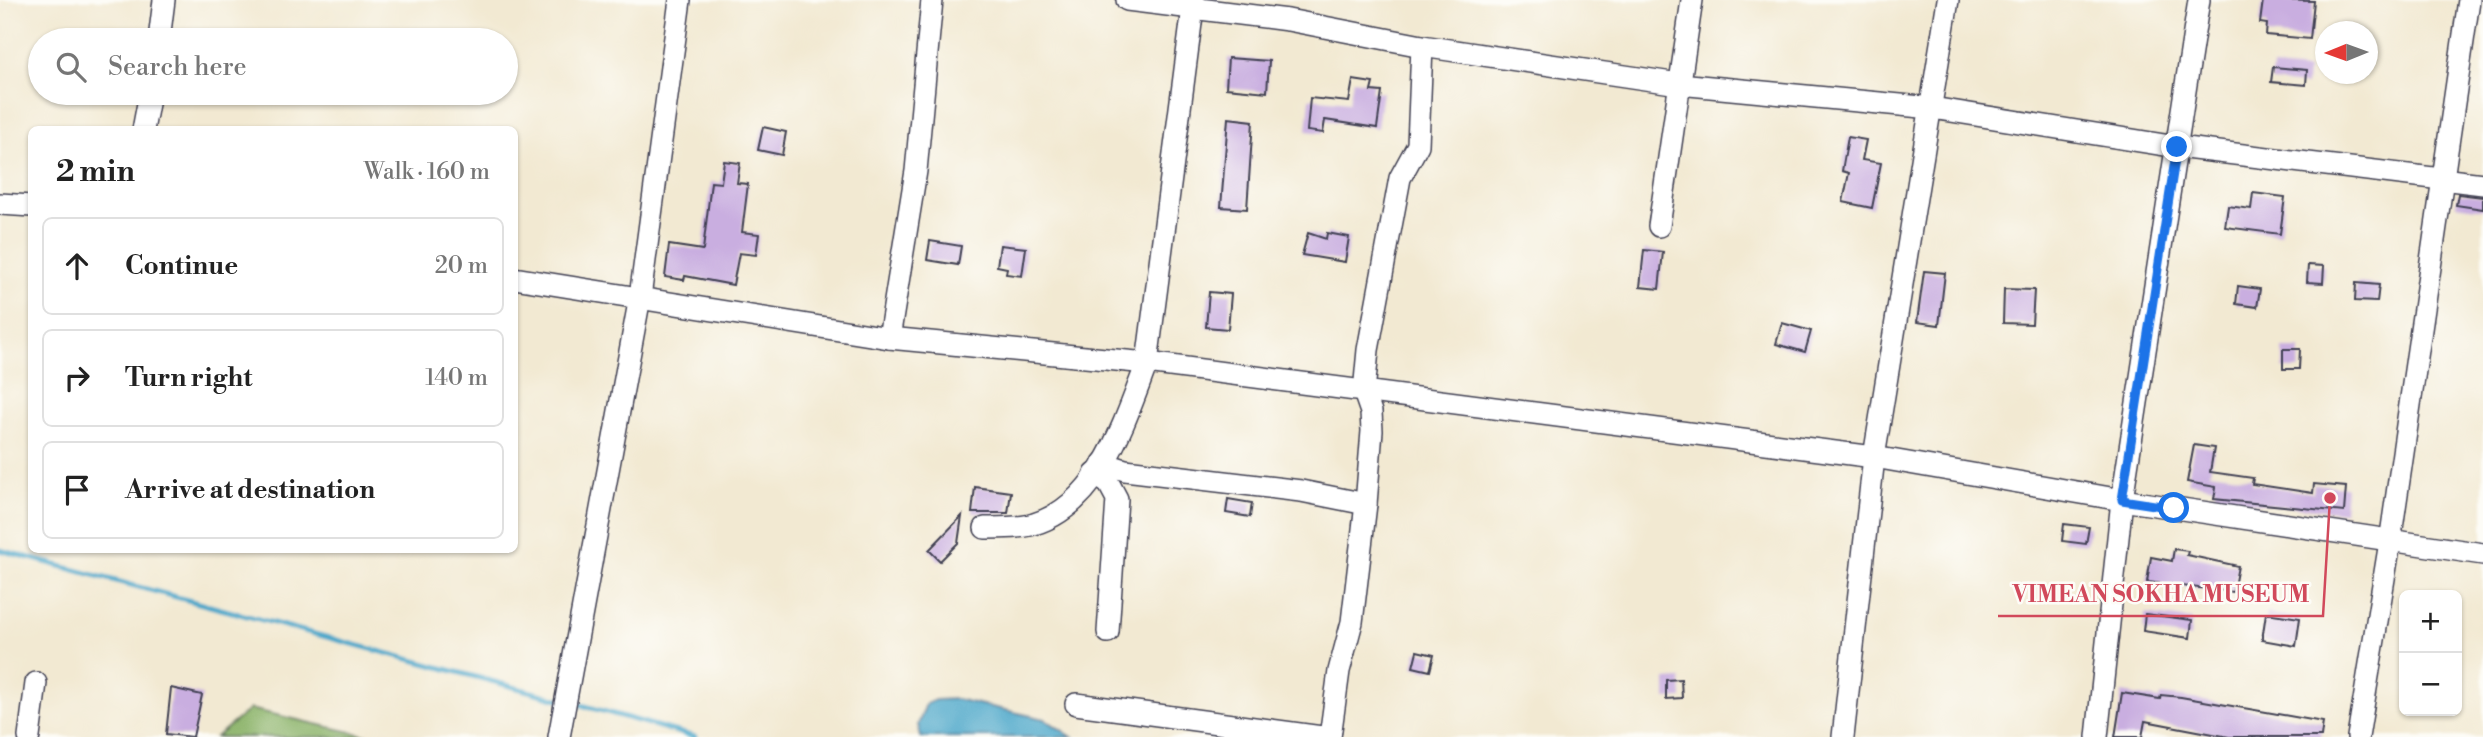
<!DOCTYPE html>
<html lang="en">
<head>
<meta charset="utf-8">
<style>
	body { margin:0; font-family:"Libre Bodoni",serif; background:#f2f2f2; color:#222 }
	.controls { position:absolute; right:21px; bottom:21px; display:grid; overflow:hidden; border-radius:10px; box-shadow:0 2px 5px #0004 }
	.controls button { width:63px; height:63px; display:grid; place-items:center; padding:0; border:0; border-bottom:2px solid #e0e0e0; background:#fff; color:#222; font:35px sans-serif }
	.compass { position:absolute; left:2315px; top:21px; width:63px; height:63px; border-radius:50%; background:#fff; box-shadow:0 2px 5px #0004; rotate:269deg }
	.stop { position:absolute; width:21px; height:21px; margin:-16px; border:5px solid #1a73e8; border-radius:50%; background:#fff }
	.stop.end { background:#1a73e8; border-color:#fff; box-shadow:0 2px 7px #0008 }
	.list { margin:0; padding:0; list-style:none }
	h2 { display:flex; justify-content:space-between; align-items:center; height:91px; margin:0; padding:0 28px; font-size:30px }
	h2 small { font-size:23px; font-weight:400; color:#767676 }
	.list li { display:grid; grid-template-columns:46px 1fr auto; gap:21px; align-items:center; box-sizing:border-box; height:98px; margin:0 14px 14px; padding:0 14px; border:2px solid #e0e0e0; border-radius:10px }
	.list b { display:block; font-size:26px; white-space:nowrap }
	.list em { font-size:23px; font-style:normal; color:#767676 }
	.icon { flex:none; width:38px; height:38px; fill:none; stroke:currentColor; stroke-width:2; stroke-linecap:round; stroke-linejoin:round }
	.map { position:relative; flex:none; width:2483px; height:737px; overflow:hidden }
	.search { position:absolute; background:#fff; box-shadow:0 2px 5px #0004; left:28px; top:28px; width:490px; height:77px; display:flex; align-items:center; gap:18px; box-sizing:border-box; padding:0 24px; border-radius:38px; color:#767676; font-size:26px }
	.panel { position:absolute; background:#fff; box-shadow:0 2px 5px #0004; left:28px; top:126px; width:490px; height:427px; border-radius:10px }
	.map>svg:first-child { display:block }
	.forest { fill:#8cb46b; stroke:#576b53; stroke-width:2 }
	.water { fill:#4aa6c9; stroke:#366482; stroke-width:2 }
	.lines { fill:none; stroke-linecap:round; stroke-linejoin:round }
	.stream { stroke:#4aa6c9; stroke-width:5 }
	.building { fill:#c9aee0 }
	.street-casing { stroke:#414052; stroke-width:24 }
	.street { stroke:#fff; stroke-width:21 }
	.route { stroke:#1a73e8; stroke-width:9 }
	.leader { fill:none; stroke:#d1495b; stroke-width:2.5 }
	.callout-dot { fill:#d1495b; stroke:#fdfcf7; stroke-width:2.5 }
	.callout-label { font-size:23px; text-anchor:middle; font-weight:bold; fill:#d1495b; stroke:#fdfcf7; stroke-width:5; stroke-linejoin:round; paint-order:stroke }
</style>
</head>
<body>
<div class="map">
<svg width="2483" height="737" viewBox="0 0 2483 737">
	<rect width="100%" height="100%" fill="#fdfcf7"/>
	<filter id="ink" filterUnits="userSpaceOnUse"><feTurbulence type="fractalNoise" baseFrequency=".0143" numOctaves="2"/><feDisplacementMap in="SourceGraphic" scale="14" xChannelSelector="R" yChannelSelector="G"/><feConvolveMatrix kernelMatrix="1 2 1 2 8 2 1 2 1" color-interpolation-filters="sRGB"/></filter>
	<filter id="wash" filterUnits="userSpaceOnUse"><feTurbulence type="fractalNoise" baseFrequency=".00686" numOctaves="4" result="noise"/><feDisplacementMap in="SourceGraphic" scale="28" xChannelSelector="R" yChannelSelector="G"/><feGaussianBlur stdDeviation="1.57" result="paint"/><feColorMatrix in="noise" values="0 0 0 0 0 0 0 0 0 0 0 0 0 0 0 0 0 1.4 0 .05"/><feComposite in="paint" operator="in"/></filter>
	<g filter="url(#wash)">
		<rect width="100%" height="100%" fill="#f2e9d2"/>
		<path class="forest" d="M250,709l123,28h-157z"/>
		<path class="water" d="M956,699l89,20 27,18h-151l-3,-12 8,-21 9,-4z"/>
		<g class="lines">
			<g class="stream">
				<path d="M0,550l562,150"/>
				<path d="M571,702l124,35"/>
			</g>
		</g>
		<g id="blocks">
			<g class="building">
				<path d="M2263,0l51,1 -4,38 -44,-4 1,-11 -7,-1z"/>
				<path d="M1228,58l41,3 -2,31 -41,-4z"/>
				<path d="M2273,67l34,3 -1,15 -35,-3z"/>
				<path d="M1353,80l20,3 -2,8 11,1 -5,36 -52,-8 -2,13 -16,-2 3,-33 39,4z"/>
				<path d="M1228,118l25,3 -6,88 -26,-2z"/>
				<path d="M763,127l23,5 -4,23 -24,-5z"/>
				<path d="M1848,137l18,3 -4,20 19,3 -9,45 -29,-6 6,-29 -7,-2z"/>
				<path d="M724,161l16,2 -3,20 11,1 -6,48 17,2 -3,21 -17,-2 -6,32 -48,-9 -1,4 -19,-3 4,-32 34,5 8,-68 10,1z"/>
				<path d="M2253,193l32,4 -5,37 -55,-7 3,-21 23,3z"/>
				<path d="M2458,194l25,3v12l-27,-4z"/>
				<path d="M1308,233l18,6 1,-6 22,4 -4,25 -43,-7z"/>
				<path d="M930,241l31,5 -3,19 -31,-5z"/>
				<path d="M1000,245l26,3 -4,28 -16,-2 1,-6 -10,-2z"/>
				<path d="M1644,250l19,2 -4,37 -19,-2z"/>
				<path d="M2308,265l16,1 -1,17 -16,-1z"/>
				<path d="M1924,271l21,2 -6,52 -22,-3z"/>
				<path d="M2356,283l23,2 -2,17 -22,-1z"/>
				<path d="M2238,286l22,3 -3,18 -21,-3z"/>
				<path d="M2004,289l30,1 -2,34 -29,-1z"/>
				<path d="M1209,292l22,2 -3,35 -22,-2z"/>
				<path d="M1782,323l29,8 -6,21 -29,-8z"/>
				<path d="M2283,349h17l-1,20h-16z"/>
				<path d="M2194,445l20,3 -4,24 43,6 -1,6 61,9 1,-9 32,3 -2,25 -130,-13 2,-12 -29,-5z"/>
				<path d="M975,487l36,5 -3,21h-36z"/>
				<path d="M1228,499l24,4 -2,14 -24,-4z"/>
				<path d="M962,516l-4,27 -18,18 -11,-11z"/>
				<path d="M2064,524l25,3 -3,17 -24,-3z"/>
				<path d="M2174,549l14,2 -1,4 51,11 -5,26 -86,-10 4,-25 21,4z"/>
				<path d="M2266,613l34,5 -4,28 -34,-6z"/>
				<path d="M2145,614l47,6 -2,18 -47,-7z"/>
				<path d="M1417,651l17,4 -4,16 -17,-4z"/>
				<path d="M1681,679l1,19 -16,1v-19z"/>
				<path d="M171,688l31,7 -9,42 -27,-3z"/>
				<path d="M2122,693l38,6 1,-4 20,2 142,25 -2,15h-92l-84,-16 -3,16h-27z"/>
			</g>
		</g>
	</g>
	<g filter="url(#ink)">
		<use href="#blocks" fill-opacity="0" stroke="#414052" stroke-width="2"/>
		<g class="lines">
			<defs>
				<g id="street">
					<path d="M1127,0l161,20 134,26 257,38 253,24 245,39 306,37"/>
					<path d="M159,40l5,-40"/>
					<path d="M143,130l7,-37"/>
					<path d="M0,204l32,2"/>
					<path d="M1659,226l33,-226"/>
					<path d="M514,278l375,60 258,25 727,94 248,43 361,54"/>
					<path d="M889,338l27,-167 16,-171"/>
					<path d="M1103,463l22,7 176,21 65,13"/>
					<path d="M1095,474l14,10 8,15 -9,133"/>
					<path d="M985,528c15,-1 35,1 49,-4 66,-20 91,-104 113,-161l47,-363"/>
					<path d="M1076,704l246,33"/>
					<path d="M29,737l7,-54"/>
					<path d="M559,737l81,-440 40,-297"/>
					<path d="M1330,737l9,-66 13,-49 14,-118 6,-73 -1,-19 -7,-20 4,-42 32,-172 18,-33 4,-99"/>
					<path d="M1843,737l31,-280 74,-457"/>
					<path d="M2097,737l25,-237 77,-500"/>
					<path d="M2358,737l32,-195 79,-542"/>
				</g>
			</defs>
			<use href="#street" class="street-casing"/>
			<use href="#street" class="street"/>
		</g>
	</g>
	<g class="lines" filter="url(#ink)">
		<path class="route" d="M2174,508l-52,-8 55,-353"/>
	</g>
	<path class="leader" d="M2330 498L2323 616H1998"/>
	<circle class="callout-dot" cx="2330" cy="498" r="7"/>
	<g class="callout-label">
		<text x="2161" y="602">VIMEAN SOKHA MUSEUM</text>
	</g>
</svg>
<div class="controls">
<button>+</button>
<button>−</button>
</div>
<svg class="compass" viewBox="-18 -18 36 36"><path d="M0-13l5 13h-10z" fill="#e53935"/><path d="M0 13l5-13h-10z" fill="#767676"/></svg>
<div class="stop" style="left:2174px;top:508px"></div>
<div class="stop end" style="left:2177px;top:147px"></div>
<div class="search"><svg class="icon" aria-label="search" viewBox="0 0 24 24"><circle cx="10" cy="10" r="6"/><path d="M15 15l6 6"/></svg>Search here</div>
<section class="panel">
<h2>2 min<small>Walk · 160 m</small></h2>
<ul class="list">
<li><svg class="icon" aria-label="ahead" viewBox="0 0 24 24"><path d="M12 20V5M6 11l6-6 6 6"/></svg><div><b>Continue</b></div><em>20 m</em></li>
<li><svg class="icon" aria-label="right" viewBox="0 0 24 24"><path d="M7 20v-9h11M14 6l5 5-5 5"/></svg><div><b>Turn right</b></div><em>140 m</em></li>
<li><svg class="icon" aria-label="arrive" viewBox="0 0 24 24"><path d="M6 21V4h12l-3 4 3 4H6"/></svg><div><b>Arrive at destination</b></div></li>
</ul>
</section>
</div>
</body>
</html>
